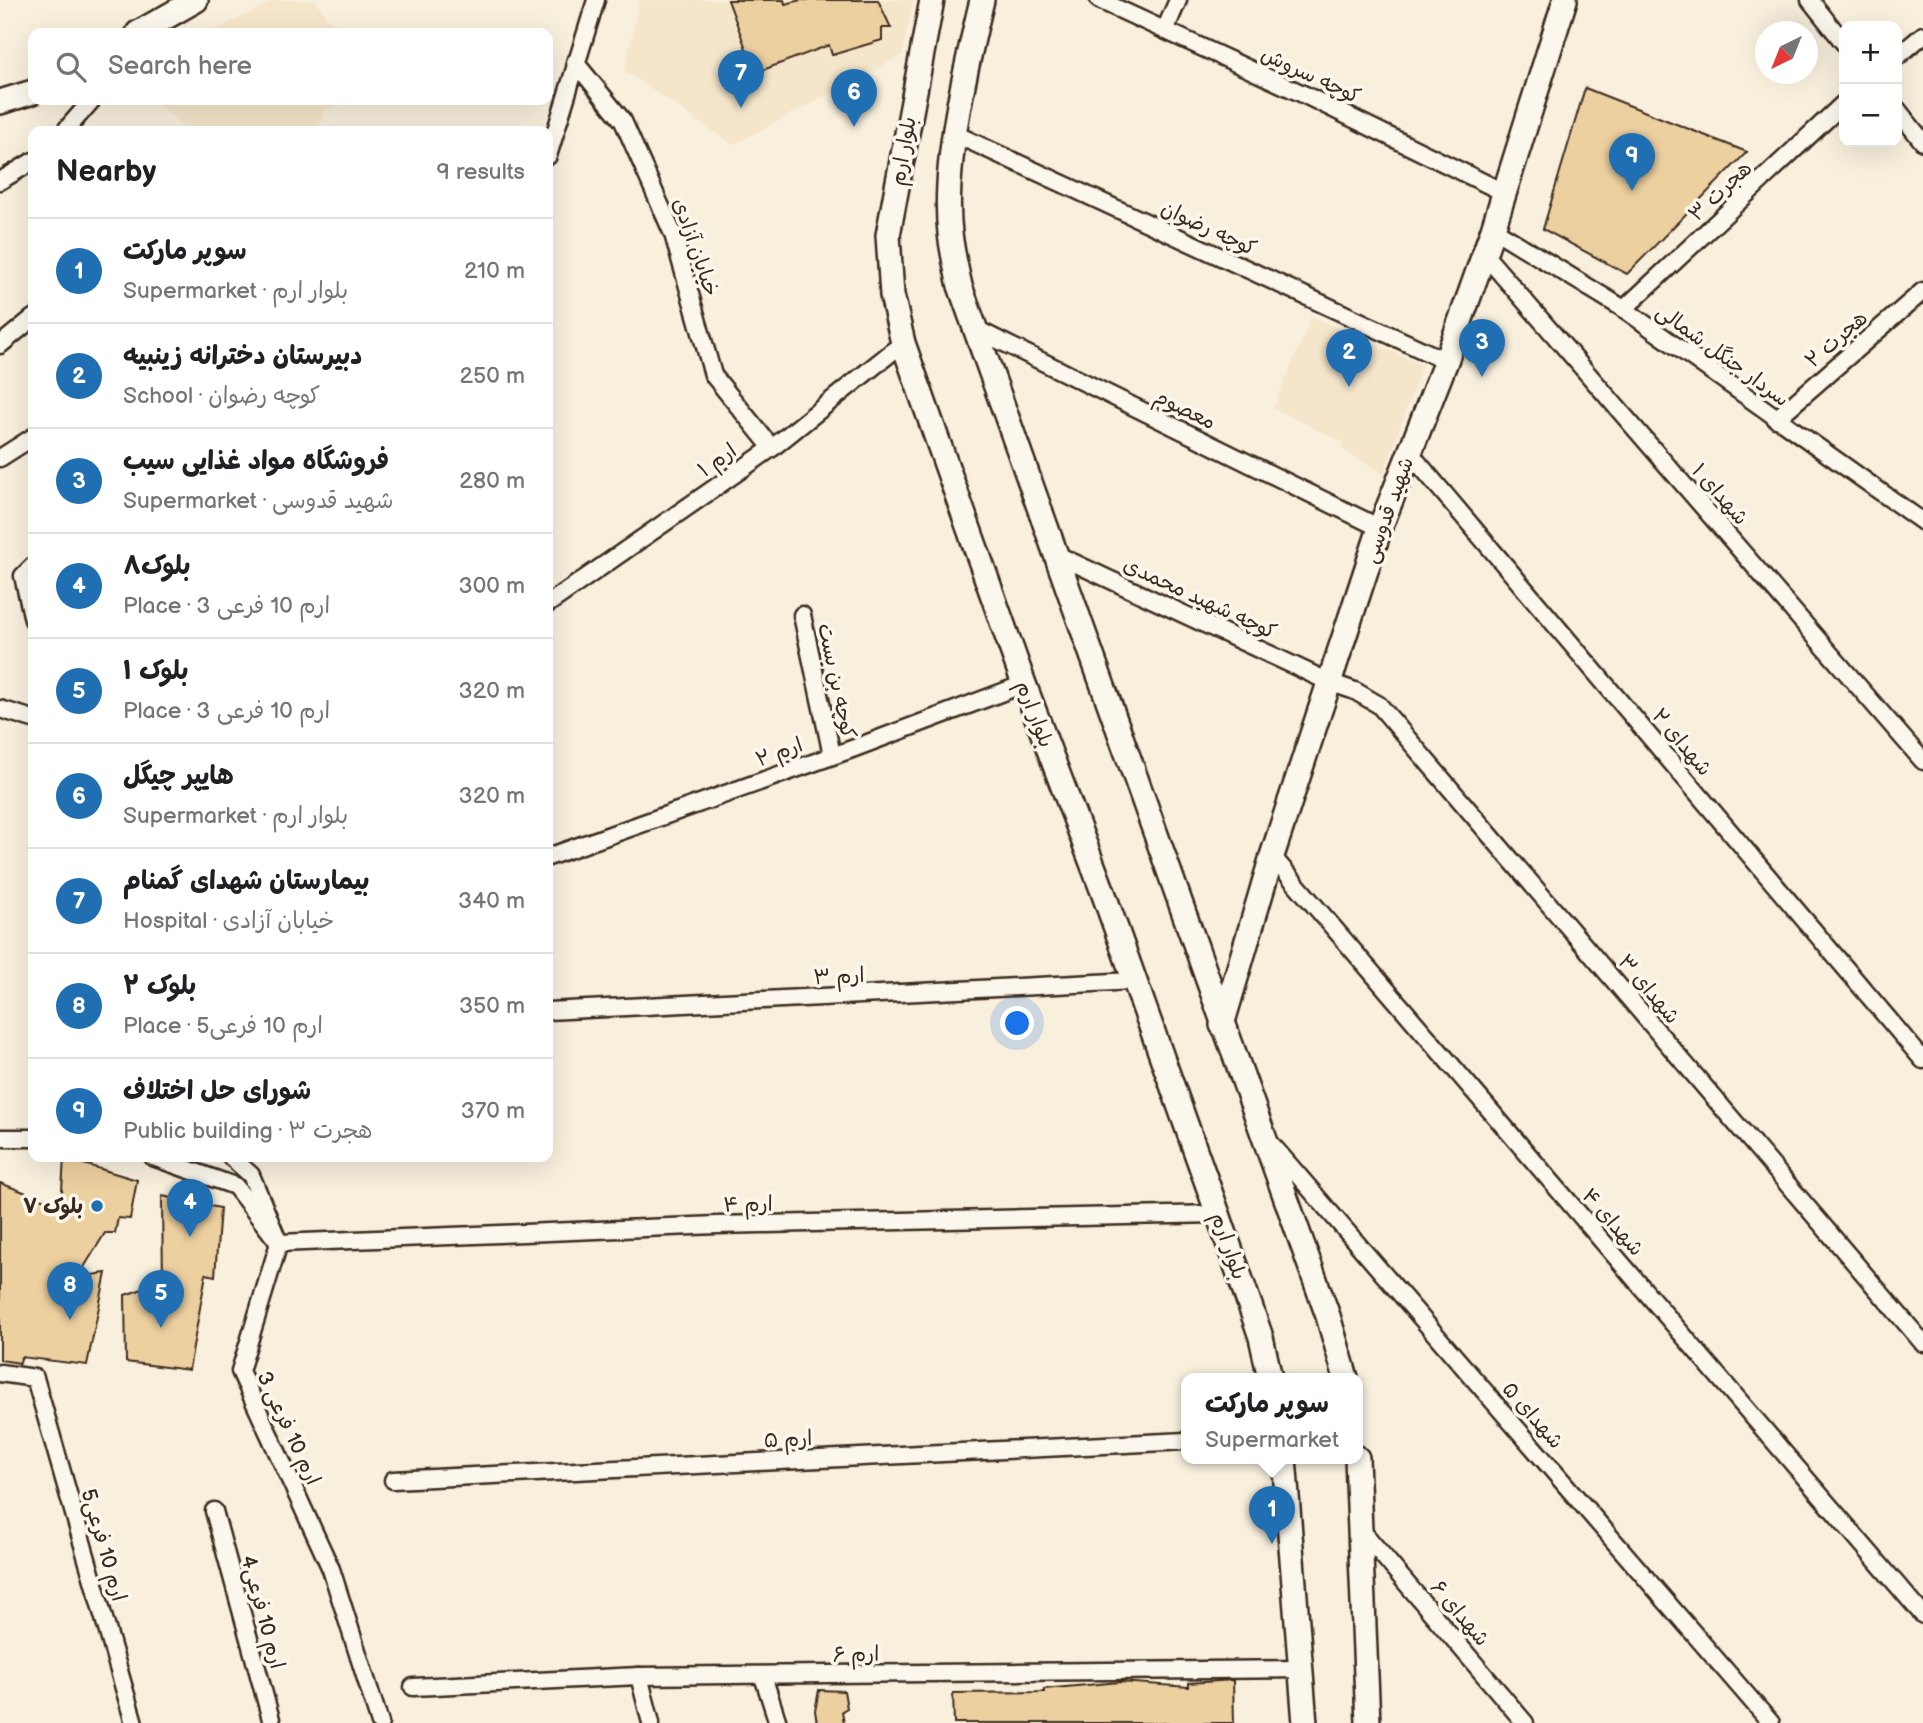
<!DOCTYPE html>
<html lang="en">
<head>
<meta charset="utf-8">
<style>
	body { margin:0; font-family:"Balsamiq Sans","Playpen Sans Arabic",sans-serif; background:#f6f6f6; color:#202124 }
	.controls { position:absolute; right:21px; top:21px; display:grid; overflow:hidden; border-radius:14px; box-shadow:0 7px 28px #0002 }
	.controls button { width:63px; height:63px; display:grid; place-items:center; padding:0; border:0; border-bottom:2px solid #e0e0e0; background:#fff; color:#202124; font:35px sans-serif }
	.compass { position:absolute; left:1755px; top:21px; width:63px; height:63px; border-radius:50%; background:#fff; box-shadow:0 7px 28px #0002; rotate:223deg }
	.you { position:absolute; left:1018px; top:1024px; width:24px; height:24px; margin:-18px; border:5px solid #fff; border-radius:50%; background:#1a73e8; box-shadow:0 0 0 10px #1a73e833 }
	.badge { display:grid; place-items:center; width:46px; height:46px; border-radius:50%; background:#1f6fb2; color:#fff; font-size:23px; font-weight:700 }
	.pin { position:absolute; translate:-50% -58px; filter:drop-shadow(0 2px 4px #0008) }
	.pin::after { content:''; position:absolute; top:37px; width:24px; height:21px; background:inherit; clip-path:polygon(0 0,100% 0,50% 100%) }
	.popup { position:absolute; left:1181px; top:1373px; width:182px; height:91px; box-sizing:border-box; display:grid; place-content:center; border-radius:14px; background:#fff; filter:drop-shadow(0 2px 5px #0005); font-size:23px; white-space:nowrap; color:#757577 }
	.popup b { font-size:26px; color:#202124 }
	.popup::after { content:''; position:absolute; left:50%; top:100%; margin-left:-14px; border:14px solid transparent; border-top-color:#fff }
	.list { margin:0; padding:0; list-style:none }
	h2 { display:flex; justify-content:space-between; align-items:center; height:91px; margin:0; padding:0 28px; font-size:30px }
	h2 small { font-size:23px; font-weight:400; color:#757577 }
	.list li { display:grid; grid-template-columns:46px 1fr auto; gap:21px; align-items:center; box-sizing:border-box; height:105px; padding:0 28px; border-top:2px solid #e0e0e0 }
	.list b { display:block; font-size:26px; white-space:nowrap }
	.list p { margin:0; font-size:23px; white-space:nowrap; color:#757577 }
	.list em { font-size:23px; font-style:normal; color:#757577 }
	.icon { flex:none; width:38px; height:38px; fill:none; stroke:currentColor; stroke-width:2; stroke-linecap:round; stroke-linejoin:round }
	.map { position:relative; flex:none; width:1923px; height:1723px; overflow:hidden }
	.search { position:absolute; background:#fff; box-shadow:0 7px 28px #0002; left:28px; top:28px; width:525px; height:77px; display:flex; align-items:center; gap:18px; box-sizing:border-box; padding:0 24px; border-radius:14px; color:#757577; font-size:26px }
	.panel { position:absolute; background:#fff; box-shadow:0 7px 28px #0002; left:28px; top:126px; width:525px; height:1036px; border-radius:14px }
	.map>svg:first-child { display:block }
	.built { fill:#f5e6cb }
	.building { fill:#edd0a0; stroke:#3b2a1e; stroke-width:2 }
	.lines { fill:none; stroke-linecap:round; stroke-linejoin:round }
	.street-casing { stroke:#3b2a1e; stroke-width:21 }
	.secondary-casing { stroke:#3b2a1e; stroke-width:28 }
	.street { stroke:#fbf7ec; stroke-width:16 }
	.secondary { stroke:#fbf7ec; stroke-width:23 }
	.poi-dot { fill:#1f6fb2; stroke:#fbf7ec; stroke-width:2.5 }
	.labels { text-anchor:middle; stroke-width:7; stroke-linejoin:round; paint-order:stroke }
	.street-label { font-size:21px; fill:#3b2a1e; stroke:#fbf7ec }
	.poi-label { font-size:21px; font-weight:bold; fill:#3b2a1e; stroke:#fbf7ec; text-anchor:end }
</style>
</head>
<body>
<div class="map">
<svg width="1923" height="1723" viewBox="0 0 1923 1723">
	<rect width="100%" height="100%" fill="#f8efdd"/>
	<filter id="ink" filterUnits="userSpaceOnUse"><feTurbulence type="fractalNoise" baseFrequency=".0143" numOctaves="2"/><feDisplacementMap in="SourceGraphic" scale="14" xChannelSelector="R" yChannelSelector="G"/><feConvolveMatrix kernelMatrix="1 2 1 2 8 2 1 2 1" color-interpolation-filters="sRGB"/></filter>
	<g filter="url(#ink)">
		<g class="built">
			<path d="M276,0h39l12,18 22,15h-140z"/>
			<path d="M639,0h274l-11,55 -169,90 -108,-74z"/>
			<path d="M153,100h203v1l-31,8 -7,22h-119l-18,-7z"/>
			<path d="M1312,317l110,48 -38,109 -42,-25v-7l-69,-34z"/>
		</g>
		<g class="building">
			<path d="M728,0h56l1,4 16,-4h77l13,28h-9v12l-50,15 -3,-10 -74,28z"/>
			<path d="M1585,88l162,64 -120,122 -84,-45z"/>
			<path d="M64,1158l73,22 -7,39 -12,-1 -3,15h-10l-27,44 28,-4 -19,92 -66,-8 -1,6 -20,-3v-177l61,23z"/>
			<path d="M162,1196l58,12 -5,68 -9,-2 -17,96 -63,-8 -1,-67 38,-13z"/>
			<path d="M1233,1680l1,43h-280l-1,-30 91,-1v-3l76,-7 69,5v-4z"/>
			<path d="M819,1690l25,1 3,17 -5,3 2,12h-27l-2,-12z"/>
		</g>
		<g class="lines">
			<defs>
				<g id="street">
					<path d="M1099,0l204,94 200,98"/>
					<path d="M1810,0l34,43"/>
					<path d="M1165,30l13,-30"/>
					<path d="M1897,57l26,-22"/>
					<path d="M575,62l48,59 50,113 40,141 59,73"/>
					<path d="M1897,109l26,33"/>
					<path d="M65,131l27,-31"/>
					<path d="M955,134l491,227"/>
					<path d="M548,156l48,-156"/>
					<path d="M0,181l33,-20"/>
					<path d="M1493,229l131,80 299,213"/>
					<path d="M1484,254l439,507"/>
					<path d="M1624,309l220,-206"/>
					<path d="M972,327l408,201"/>
					<path d="M0,345l33,-27"/>
					<path d="M1776,419l147,-128"/>
					<path d="M1409,452l514,608"/>
					<path d="M0,458l33,-21"/>
					<path d="M1053,553l276,129 26,9 24,14 544,638"/>
					<path d="M33,566l-10,10 10,44"/>
					<path d="M548,604l224,-156 131,-105"/>
					<path d="M802,615l30,140"/>
					<path d="M0,709l33,10"/>
					<path d="M1272,856l651,759"/>
					<path d="M548,857l304,-108 172,-65"/>
					<path d="M548,1011l585,-30"/>
					<path d="M0,1138h33"/>
					<path d="M1272,1145l499,578"/>
					<path d="M153,1157l82,29 44,57 438,-18 501,-11"/>
					<path d="M231,1157l20,18 28,68 -39,128 91,198 49,154"/>
					<path d="M0,1373l35,5 99,345"/>
					<path d="M393,1480l793,-39"/>
					<path d="M214,1511l58,212"/>
					<path d="M1362,1531l163,192"/>
					<path d="M639,1676l12,47"/>
					<path d="M763,1676l15,47"/>
					<path d="M413,1687l226,-11 661,-7"/>
				</g>
				<g id="secondary">
					<path d="M932,0l-44,235 4,60 11,48 121,341 79,208 115,322 43,123 9,41"/>
					<path d="M982,0c-16,67 -40,166 -32,233 2,18 6,35 10,53l368,1030 18,62"/>
					<path d="M138,33l58,-33"/>
					<path d="M0,102l33,-10"/>
					<path d="M1222,1025l50,-169 108,-328 66,-167 47,-132 72,-229"/>
					<path d="M1284,1458l21,265"/>
					<path d="M1357,1458l11,265"/>
				</g>
			</defs>
			<use href="#street" class="street-casing"/>
			<use href="#secondary" class="secondary-casing"/>
			<use href="#street" class="street"/>
			<use href="#secondary" class="secondary"/>
		</g>
	</g>
	<circle class="poi-dot" cx="97" cy="1206" r="7"/>
	<g class="labels">
		<g class="street-label">
			<text transform="translate(1311 75) rotate(25)" y="7">کوچه سروش</text>
			<text transform="translate(903 151) rotate(-80)" y="7">بلوار ارم</text>
			<text transform="translate(1720 191) rotate(-43)" y="7">هجرت ۳</text>
			<text transform="translate(1209 228) rotate(25)" y="7">کوچه رضوان</text>
			<text transform="translate(696 247) rotate(71)" y="7">خیابان آزادی</text>
			<text transform="translate(1836 339) rotate(-41)" y="7">هجرت ۲</text>
			<text transform="translate(1723 355) rotate(36)" y="7">سردار جنگل شمالی</text>
			<text transform="translate(1185 409) rotate(26)" y="7">معصوم</text>
			<text transform="translate(717 460) rotate(-35)" y="7">ارم ۱</text>
			<text transform="translate(1720 494) rotate(49)" y="7">شهدای ۱</text>
			<text transform="translate(1388 510) rotate(-70)" y="7">شهید قدوسی</text>
			<text transform="translate(1200 598) rotate(25)" y="7">کوچه شهید محمدی</text>
			<text transform="translate(837 681) rotate(78)" y="7">کوچه بن بست</text>
			<text transform="translate(1035 714) rotate(69)" y="7">بلوار ارم</text>
			<text transform="translate(1682 742) rotate(50)" y="7">شهدای ۲</text>
			<text transform="translate(779 752) rotate(-20)" y="7">ارم ۲</text>
			<text transform="translate(839 976) rotate(-3)" y="7">ارم ۳</text>
			<text transform="translate(1649 989) rotate(50)" y="7">شهدای ۳</text>
			<text transform="translate(748 1204) rotate(-1)" y="7">ارم ۴</text>
			<text transform="translate(1613 1222) rotate(49)" y="7">شهدای ۴</text>
			<text transform="translate(1229 1246) rotate(71)" y="7">بلوار ارم</text>
			<text transform="translate(1533 1415) rotate(49)" y="7">شهدای ۵</text>
			<text transform="translate(289 1428) rotate(65)" y="7">ارم 10 فرعی 3</text>
			<text transform="translate(788 1439) rotate(-3)" y="7">ارم ۵</text>
			<text transform="translate(104 1545) rotate(74)" y="7">ارم 10 فرعی5</text>
			<text transform="translate(263 1612) rotate(75)" y="7">ارم 10 فرعی4</text>
			<text transform="translate(1460 1613) rotate(50)" y="7">شهدای ۶</text>
			<text transform="translate(856 1654) rotate(-1)" y="7">ارم ۶</text>
		</g>
		<g class="poi-label">
			<text x="83" y="1213">بلوک ۷</text>
		</g>
	</g>
</svg>
<div class="controls">
<button>+</button>
<button>−</button>
</div>
<svg class="compass" viewBox="-18 -18 36 36"><path d="M0-13l5 13h-10z" fill="#e53935"/><path d="M0 13l5-13h-10z" fill="#757577"/></svg>
<div class="you"></div>
<div class="pin badge" style="left:1272px;top:1544px">1</div>
<div class="popup"><b>سوپر مارکت</b>Supermarket</div>
<div class="pin badge" style="left:1349px;top:387px">2</div>
<div class="pin badge" style="left:1482px;top:377px">3</div>
<div class="pin badge" style="left:190px;top:1237px">4</div>
<div class="pin badge" style="left:161px;top:1328px">5</div>
<div class="pin badge" style="left:854px;top:127px">6</div>
<div class="pin badge" style="left:741px;top:108px">7</div>
<div class="pin badge" style="left:70px;top:1320px">8</div>
<div class="pin badge" style="left:1632px;top:191px">9</div>
<div class="search"><svg class="icon" aria-label="search" viewBox="0 0 24 24"><circle cx="10" cy="10" r="6"/><path d="M15 15l6 6"/></svg>Search here</div>
<section class="panel">
<h2>Nearby<small>9 results</small></h2>
<ul class="list">
<li><span class="badge">1</span><div><b>سوپر مارکت</b><p>Supermarket · بلوار ارم</p></div><em>210 m</em></li>
<li><span class="badge">2</span><div><b>دبیرستان دخترانه زینبیه</b><p>School · کوچه رضوان</p></div><em>250 m</em></li>
<li><span class="badge">3</span><div><b>فروشگاه مواد غذایی سیب</b><p>Supermarket · شهید قدوسی</p></div><em>280 m</em></li>
<li><span class="badge">4</span><div><b>بلوک۸</b><p>Place · ارم 10 فرعی 3</p></div><em>300 m</em></li>
<li><span class="badge">5</span><div><b>بلوک ۱</b><p>Place · ارم 10 فرعی 3</p></div><em>320 m</em></li>
<li><span class="badge">6</span><div><b>هایپر چیگل</b><p>Supermarket · بلوار ارم</p></div><em>320 m</em></li>
<li><span class="badge">7</span><div><b>بیمارستان شهدای گمنام</b><p>Hospital · خیابان آزادی</p></div><em>340 m</em></li>
<li><span class="badge">8</span><div><b>بلوک ۲</b><p>Place · ارم 10 فرعی5</p></div><em>350 m</em></li>
<li><span class="badge">9</span><div><b>شورای حل اختلاف</b><p>Public building · هجرت ۳</p></div><em>370 m</em></li>
</ul>
</section>
</div>
</body>
</html>
